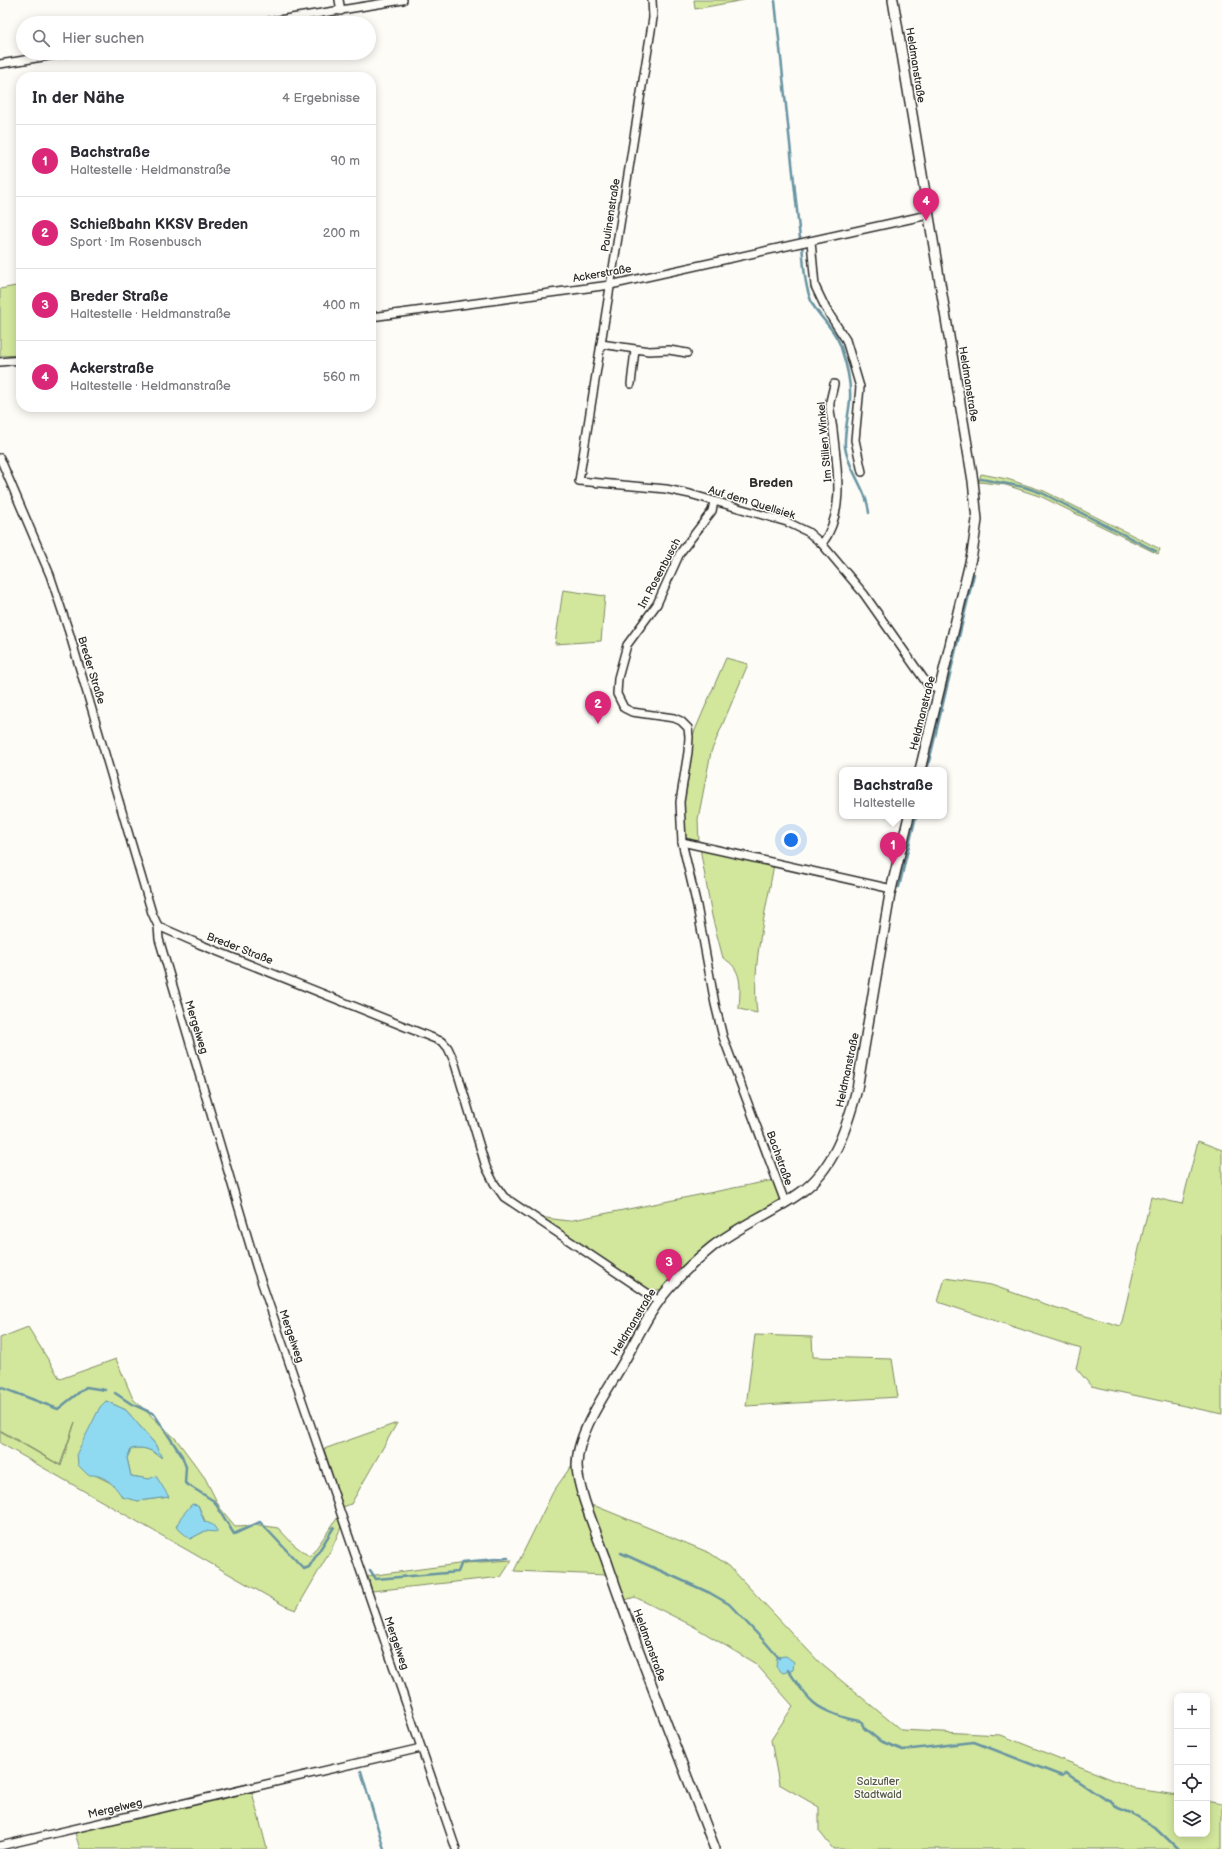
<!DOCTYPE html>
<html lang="de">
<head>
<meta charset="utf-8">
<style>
	body { margin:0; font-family:"Balsamiq Sans",sans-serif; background:#f7f7f7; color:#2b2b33 }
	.controls { position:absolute; right:12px; bottom:12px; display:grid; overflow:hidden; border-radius:8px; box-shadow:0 2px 10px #0003 }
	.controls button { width:36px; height:36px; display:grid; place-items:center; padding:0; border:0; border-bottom:1px solid #e1e1e2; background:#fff; color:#2b2b33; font:20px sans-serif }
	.you { position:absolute; left:791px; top:840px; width:14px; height:14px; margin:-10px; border:3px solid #fff; border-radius:50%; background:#1a73e8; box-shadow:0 0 0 6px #1a73e833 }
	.badge { display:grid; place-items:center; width:26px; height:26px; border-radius:50%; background:#db2777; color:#fff; font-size:13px; font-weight:700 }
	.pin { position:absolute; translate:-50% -33px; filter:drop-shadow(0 1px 2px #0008) }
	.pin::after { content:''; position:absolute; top:21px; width:14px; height:12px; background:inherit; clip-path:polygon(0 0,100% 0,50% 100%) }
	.popup { position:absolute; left:839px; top:767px; width:108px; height:52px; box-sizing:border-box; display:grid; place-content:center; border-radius:8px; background:#fff; filter:drop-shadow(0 1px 3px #0005); font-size:13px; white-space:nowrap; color:#7c7c81 }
	.popup b { font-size:15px; color:#2b2b33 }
	.popup::after { content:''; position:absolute; left:50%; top:100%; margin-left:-8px; border:8px solid transparent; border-top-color:#fff }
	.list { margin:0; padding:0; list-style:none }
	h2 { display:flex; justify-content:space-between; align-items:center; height:52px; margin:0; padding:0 16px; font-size:17px }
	h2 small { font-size:13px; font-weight:400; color:#7c7c81 }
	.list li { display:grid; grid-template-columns:26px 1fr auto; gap:12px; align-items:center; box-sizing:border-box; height:72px; padding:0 16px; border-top:1px solid #e1e1e2 }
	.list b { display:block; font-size:15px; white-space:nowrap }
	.list p { margin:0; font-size:13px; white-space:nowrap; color:#7c7c81 }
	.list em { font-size:13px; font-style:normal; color:#7c7c81 }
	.icon { flex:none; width:22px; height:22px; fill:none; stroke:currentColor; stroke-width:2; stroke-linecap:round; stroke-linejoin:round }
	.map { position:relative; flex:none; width:1222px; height:1849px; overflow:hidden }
	.search { position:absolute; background:#fff; box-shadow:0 2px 10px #0003; left:16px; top:16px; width:360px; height:44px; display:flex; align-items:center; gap:10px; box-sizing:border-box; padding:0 14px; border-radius:22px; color:#7c7c81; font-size:15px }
	.panel { position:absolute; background:#fff; box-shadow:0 2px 10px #0003; left:16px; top:72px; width:360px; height:340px; border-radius:16px }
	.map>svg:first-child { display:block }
	.green { fill:#d2e79c; stroke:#7e8964; fill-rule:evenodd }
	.water { fill:#90daf1; stroke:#6894a2 }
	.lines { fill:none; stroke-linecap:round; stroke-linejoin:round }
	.stream { stroke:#6894a2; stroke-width:2.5 }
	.street-casing { stroke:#2b2b2b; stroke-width:10 }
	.secondary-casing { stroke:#2b2b2b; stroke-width:12 }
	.street { stroke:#fdfcf7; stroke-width:7 }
	.secondary { stroke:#fdfcf7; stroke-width:9 }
	.labels { text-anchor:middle; stroke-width:3; stroke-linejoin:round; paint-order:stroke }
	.street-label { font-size:11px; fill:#2b2b2b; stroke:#fdfcf7 }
	.park-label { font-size:11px; fill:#555a47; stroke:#fdfcf7 }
	.quarter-label { font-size:13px; font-weight:bold; fill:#2b2b2b; stroke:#fdfcf7 }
</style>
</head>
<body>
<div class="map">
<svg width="1222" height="1849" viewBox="0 0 1222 1849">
	<rect width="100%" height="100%" fill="#fdfcf7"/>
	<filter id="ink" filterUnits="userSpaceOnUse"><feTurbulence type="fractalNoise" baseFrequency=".025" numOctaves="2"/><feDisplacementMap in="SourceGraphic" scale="8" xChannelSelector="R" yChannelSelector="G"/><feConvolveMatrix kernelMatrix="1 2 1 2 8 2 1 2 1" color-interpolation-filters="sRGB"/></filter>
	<g filter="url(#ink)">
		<g class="green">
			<path d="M694,0h50l-49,9z"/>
			<path d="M21,285v70l-21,1v-67z"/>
			<path d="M981,474l26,5 37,12 116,58 -2,5 -116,-57 -36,-12 -27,-3z"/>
			<path d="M563,590l42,6 -4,45 -46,3z"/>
			<path d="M726,658l22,6 -37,88 -13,67 1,24 -15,-5 -2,-33 11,-70z"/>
			<path d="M700,848l74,16c-8,48 -23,100 -17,149l-18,-4c1,-20 5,-40 -16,-51l-11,-42z"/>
			<path d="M1198,1141l24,9v264l-131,-28 -15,-18 5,-19 -143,-47 7,-24 46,7 63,22 67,19 30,-129 31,7z"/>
			<path d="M774,1180l6,17 -2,6 -114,85 -13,4 -112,-75 29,4z"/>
			<path d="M28,1327l32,52 56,-20 17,40 43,40 29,39 15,30 15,18 24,-1 19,3 15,16 17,13 28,-40 3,10 -9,21 -36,62 -11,-4 -285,-163v-12l61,35 14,-44 -15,43 -60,-35v-92zM106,1401l20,9 29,34 6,13c-10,-7 -17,-11 -30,-8l-4,9 4,18 18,3 20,18 -31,4 -23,-16 -20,-10zM198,1505l7,16v10l-15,8z"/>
			<path d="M755,1335l57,2 1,20 79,2 6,38 -152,9z"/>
			<path d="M397,1423l-46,81 -8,3 -19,-58z"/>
			<path d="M574,1462l5,30 27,83 -92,-4 39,-79z"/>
			<path d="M590,1505l8,2 112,46 19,13 91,97 81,67 100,5 135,54 41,6v39h30v-34l15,3v46h-389l-14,-18v-24l-40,-23 -8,-44 22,-34 -37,-42 -63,-38 -58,-29 -10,3z"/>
			<path d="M512,1560l-11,17 -129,14 -4,-15 98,-13z"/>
			<path d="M252,1792l15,57h-187l-6,-19z"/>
		</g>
		<g class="water">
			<path d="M106,1401l20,9 29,34 7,14c-10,-8 -18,-12 -31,-9l-4,9 4,18 18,3 7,-3 13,21 -31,4 -16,-4c-7,-12 -18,-23 -34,-22l-10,-10 -1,-12 23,-46z"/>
			<path d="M192,1504l6,1 6,16 9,4 5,7 -13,-1 -15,8 -14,-12 5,-10z"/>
			<path d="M786,1656l8,6 -1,8 -10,3 -7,-6 1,-10z"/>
		</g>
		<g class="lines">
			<g class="stream">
				<path d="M775,1l25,238"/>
				<path d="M802,245c2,19 2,42 11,60 9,15 25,28 29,46 5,15 9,32 8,48 -1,16 -6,32 -5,48 3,23 22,42 24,66"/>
				<path d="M981,479l43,8 18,6 114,58"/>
				<path d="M927,770l47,-196"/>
				<path d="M899,887l17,-71"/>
				<path d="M0,1387l58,22 28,-22 19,3"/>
				<path d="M115,1393l15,10 24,11 28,42 4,11 -1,16 29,18 20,33 26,-12 44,47 5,-2 25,-40"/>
				<path d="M621,1553l89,40 19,11 36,38 14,16"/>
				<path d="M370,1570l6,9 82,-7 4,-10 46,-4"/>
				<path d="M788,1670c8,11 15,24 26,33 9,8 34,17 47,18l3,7 16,13 23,9 71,-8 88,34 4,-3 35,24 10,4 7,7 13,5 24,14 23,22"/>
				<path d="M361,1771l23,78"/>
			</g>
			<defs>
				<g id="street">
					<path d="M339,0l2,11"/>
					<path d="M652,0l1,18 -74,463 87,8 24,5 97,28 21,10 14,12 42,50 64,91 12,4"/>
					<path d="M260,23l143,-23"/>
					<path d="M0,64l67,-11"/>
					<path d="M811,241l4,45 11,23 20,31 14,47 -5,53 7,32"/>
					<path d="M371,317l239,-32 318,-70"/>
					<path d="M601,344l48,7 20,-1 18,3"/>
					<path d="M0,362l21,-2"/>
					<path d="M631,384l4,-34"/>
					<path d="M0,458l50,117 19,57 83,281 6,13 41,18 244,98 5,6 6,13 32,106 8,16 10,14 155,104"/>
					<path d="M714,502l-2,9 -32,42 -23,51 -30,41 -9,33 -1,16 7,14 8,4 42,6 7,3 7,7 1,9 -1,15 -8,50 2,40 15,64 18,98 8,33 62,165"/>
					<path d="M822,544c24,-32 15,-77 11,-114 -1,-9 -4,-19 -3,-28 1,-6 3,-12 4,-18"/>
					<path d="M682,842l210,47"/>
					<path d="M158,926l1,13 98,330 199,580"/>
					<path d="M0,1846l421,-98"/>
				</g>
				<g id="secondary">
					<path d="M893,0l80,481 4,39 -5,34 -52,216"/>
					<path d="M715,1849c-37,-96 -76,-192 -109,-290 -9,-25 -29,-70 -29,-94 0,-35 34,-79 50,-109 13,-24 25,-49 43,-69 13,-15 27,-28 42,-40 27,-21 60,-34 88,-54 34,-24 47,-66 57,-104l33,-195 19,-78"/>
				</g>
			</defs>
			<use href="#street" class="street-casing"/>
			<use href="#secondary" class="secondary-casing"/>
			<use href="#street" class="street"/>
			<use href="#secondary" class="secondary"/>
		</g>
	</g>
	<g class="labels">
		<g class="street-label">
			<text transform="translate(916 65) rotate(81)" y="4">Heldmanstraße</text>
			<text transform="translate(610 215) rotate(-81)" y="4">Paulinenstraße</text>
			<text transform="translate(602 273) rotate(-10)" y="4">Ackerstraße</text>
			<text transform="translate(969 384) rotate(81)" y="4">Heldmanstraße</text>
			<text transform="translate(824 442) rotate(-95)" y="4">Im Stillen Winkel</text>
			<text transform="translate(752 502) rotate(17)" y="4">Auf dem Quellsiek</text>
			<text transform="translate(659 573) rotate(-62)" y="4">Im Rosenbusch</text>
			<text transform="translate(92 670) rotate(73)" y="4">Breder Straße</text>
			<text transform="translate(922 713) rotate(-76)" y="4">Heldmanstraße</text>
			<text transform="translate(240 948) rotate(21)" y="4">Breder Straße</text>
			<text transform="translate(197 1027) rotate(73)" y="4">Mergelweg</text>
			<text transform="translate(847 1070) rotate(-78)" y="4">Heldmanstraße</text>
			<text transform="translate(780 1158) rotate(70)" y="4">Bachstraße</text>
			<text transform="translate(633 1322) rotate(-59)" y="4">Heldmanstraße</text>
			<text transform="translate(292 1336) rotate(71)" y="4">Mergelweg</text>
			<text transform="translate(397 1643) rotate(71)" y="4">Mergelweg</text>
			<text transform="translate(650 1645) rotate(70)" y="4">Heldmanstraße</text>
			<text transform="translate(115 1808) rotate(-13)" y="4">Mergelweg</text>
		</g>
		<g class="park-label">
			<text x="878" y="1785">Salzufler<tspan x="878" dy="13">Stadtwald</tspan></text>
		</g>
		<g class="quarter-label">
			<text x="771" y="487">Breden</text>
		</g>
	</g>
</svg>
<div class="controls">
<button>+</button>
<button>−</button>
<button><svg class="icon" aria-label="locate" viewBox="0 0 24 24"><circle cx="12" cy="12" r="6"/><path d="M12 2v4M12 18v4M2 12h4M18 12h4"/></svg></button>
<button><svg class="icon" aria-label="layers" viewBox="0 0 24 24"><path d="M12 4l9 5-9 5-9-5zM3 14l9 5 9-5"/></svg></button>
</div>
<div class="you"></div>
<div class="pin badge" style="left:893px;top:865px">1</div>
<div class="popup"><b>Bachstraße</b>Haltestelle</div>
<div class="pin badge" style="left:598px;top:724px">2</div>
<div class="pin badge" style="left:669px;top:1282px">3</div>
<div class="pin badge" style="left:926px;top:221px">4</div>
<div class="search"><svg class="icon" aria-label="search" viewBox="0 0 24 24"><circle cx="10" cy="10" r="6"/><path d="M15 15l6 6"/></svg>Hier suchen</div>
<section class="panel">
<h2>In der Nähe<small>4 Ergebnisse</small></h2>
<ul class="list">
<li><span class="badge">1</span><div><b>Bachstraße</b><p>Haltestelle · Heldmanstraße</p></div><em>90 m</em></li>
<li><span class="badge">2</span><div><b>Schießbahn KKSV Breden</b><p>Sport · Im Rosenbusch</p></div><em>200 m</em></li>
<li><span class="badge">3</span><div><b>Breder Straße</b><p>Haltestelle · Heldmanstraße</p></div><em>400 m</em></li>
<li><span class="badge">4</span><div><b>Ackerstraße</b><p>Haltestelle · Heldmanstraße</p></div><em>560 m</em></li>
</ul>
</section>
</div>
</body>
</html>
